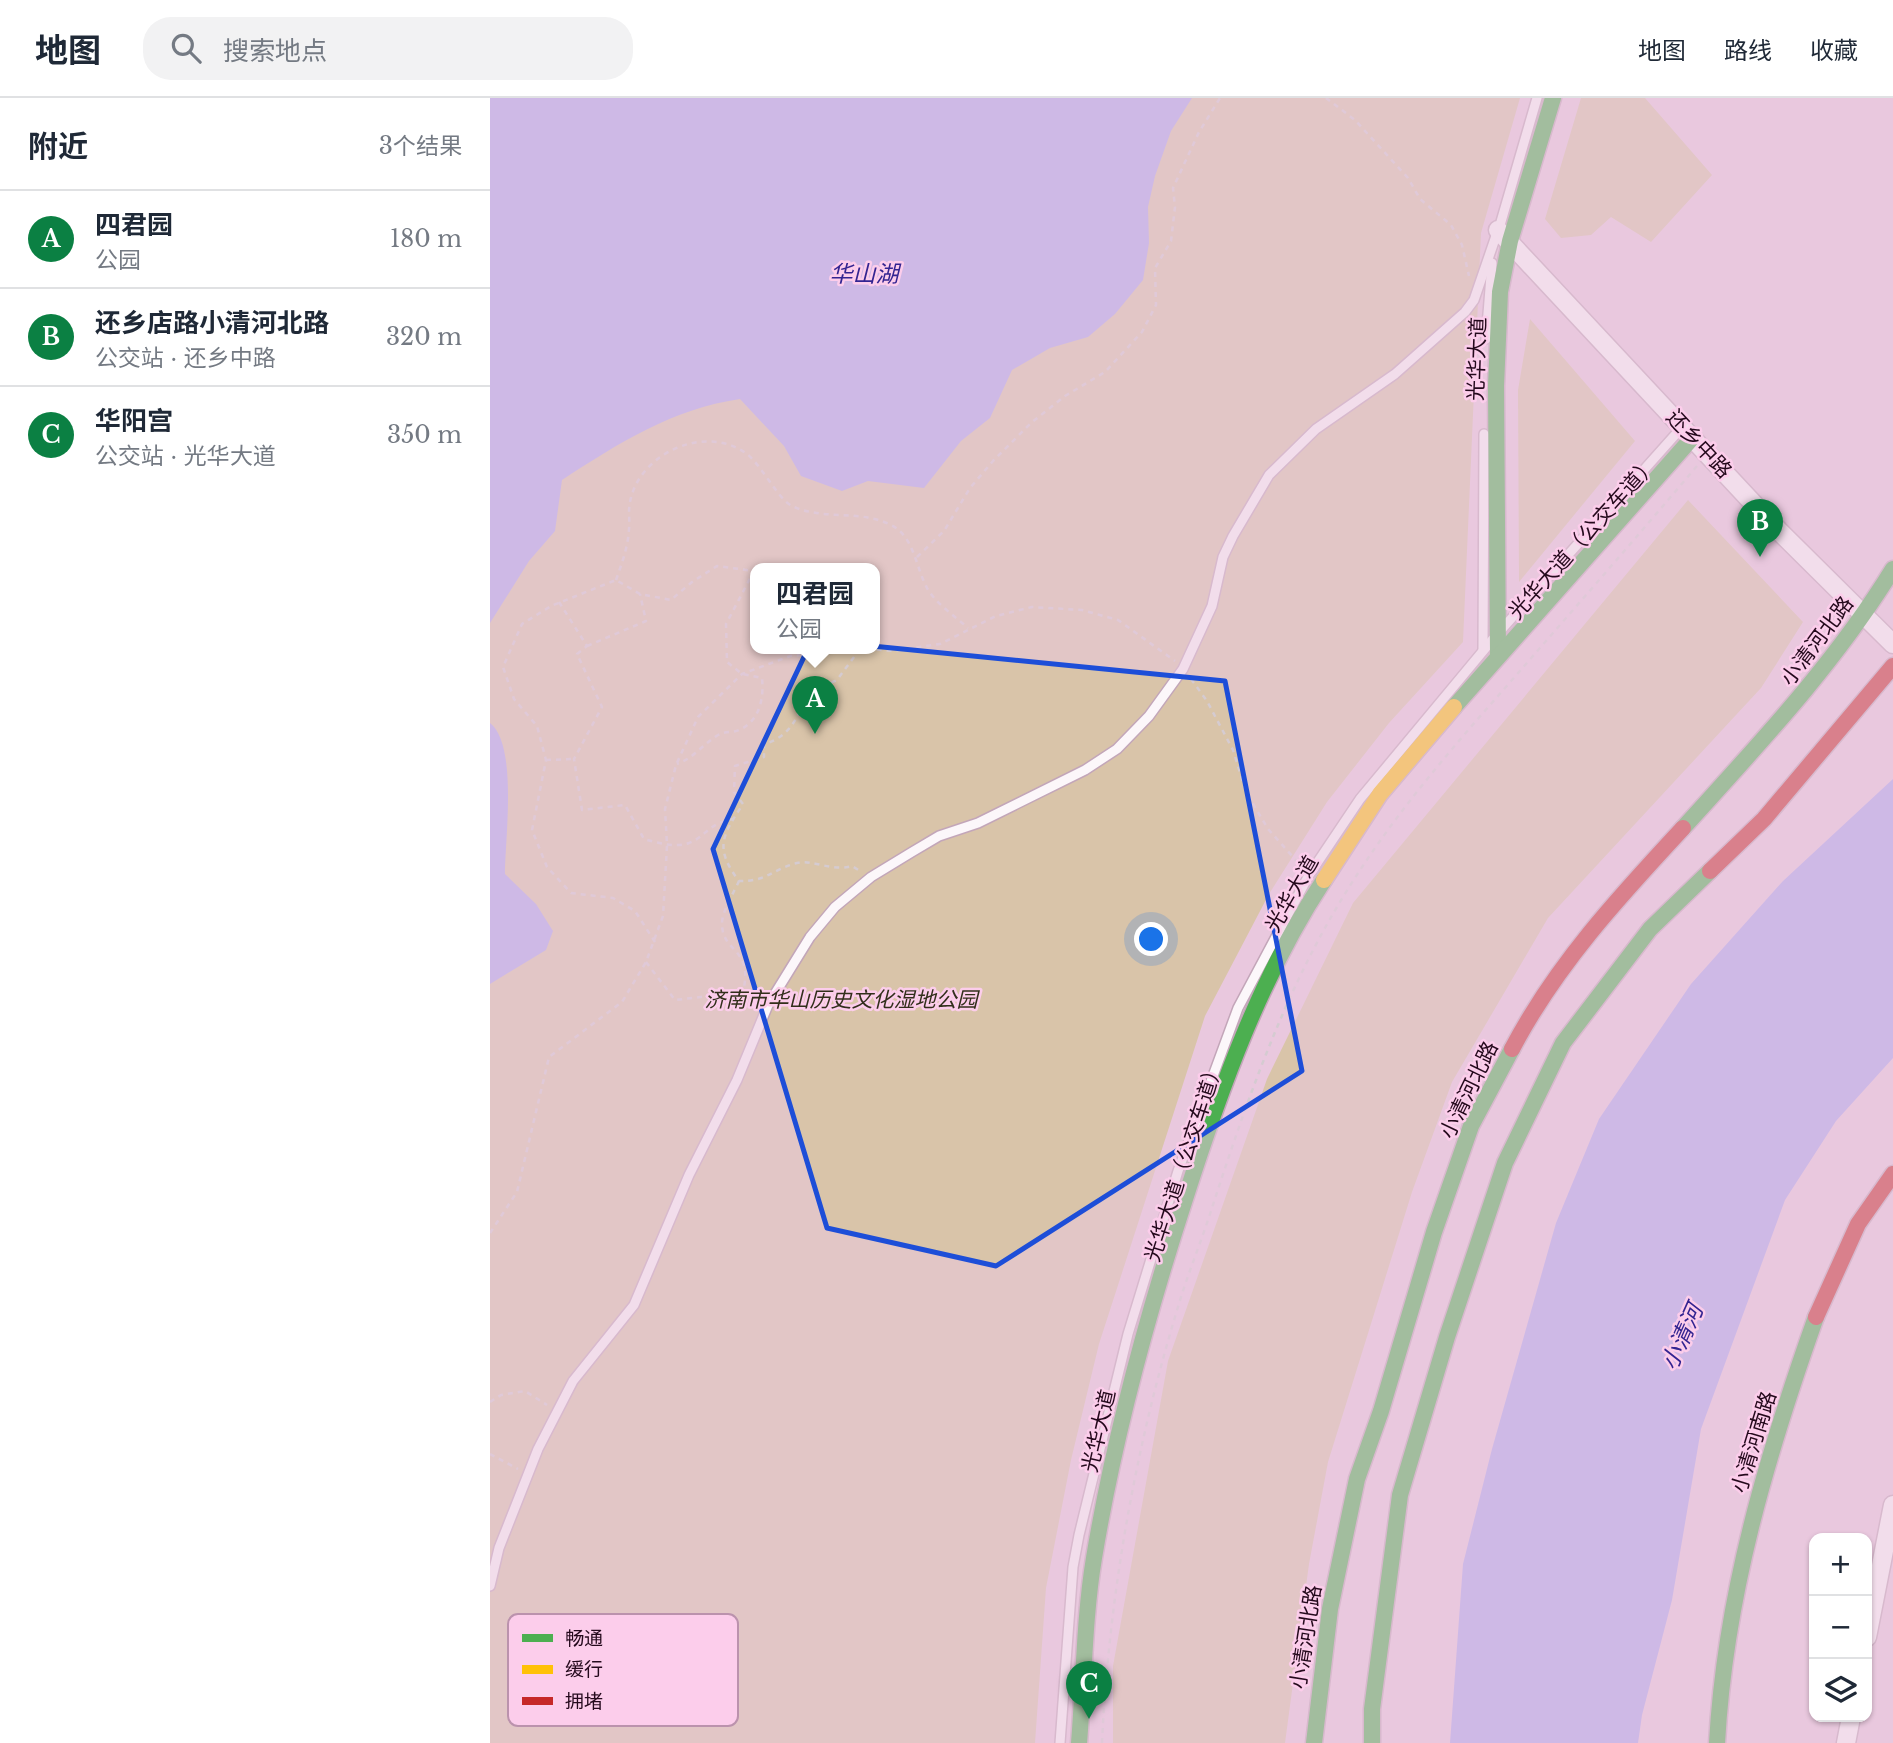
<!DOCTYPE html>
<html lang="zh">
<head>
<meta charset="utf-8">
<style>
	body { margin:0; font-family:"Libre Baskerville","Noto Sans SC",serif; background:#f2f2f3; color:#1f2937 }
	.controls { position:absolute; right:21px; bottom:21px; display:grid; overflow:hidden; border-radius:14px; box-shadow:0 2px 5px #0004 }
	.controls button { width:63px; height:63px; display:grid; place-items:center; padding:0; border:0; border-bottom:2px solid #e0e1e3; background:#fff; color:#1f2937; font:35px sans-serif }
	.you { position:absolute; left:662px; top:842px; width:24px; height:24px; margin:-18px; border:5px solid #fff; border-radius:50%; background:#1a73e8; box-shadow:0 0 0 10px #1a73e833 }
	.badge { display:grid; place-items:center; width:46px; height:46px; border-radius:50%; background:#0b8043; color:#fff; font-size:23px; font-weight:700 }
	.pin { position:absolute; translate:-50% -58px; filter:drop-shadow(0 2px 4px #0008) }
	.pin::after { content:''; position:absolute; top:37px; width:24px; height:21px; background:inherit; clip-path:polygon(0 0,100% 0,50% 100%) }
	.popup { position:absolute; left:260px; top:465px; width:130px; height:91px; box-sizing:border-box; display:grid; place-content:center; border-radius:14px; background:#fff; filter:drop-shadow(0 2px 5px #0005); font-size:23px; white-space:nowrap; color:#747a83 }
	.popup b { font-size:26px; color:#1f2937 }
	.popup::after { content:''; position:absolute; left:50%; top:100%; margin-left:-14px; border:14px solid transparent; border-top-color:#fff }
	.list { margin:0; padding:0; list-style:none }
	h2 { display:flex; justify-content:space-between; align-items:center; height:91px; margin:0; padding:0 28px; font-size:30px }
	h2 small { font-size:23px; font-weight:400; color:#747a83 }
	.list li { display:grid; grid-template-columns:46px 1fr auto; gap:21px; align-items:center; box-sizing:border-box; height:98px; padding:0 28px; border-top:2px solid #e0e1e3 }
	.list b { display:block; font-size:26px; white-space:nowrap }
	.list p { margin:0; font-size:23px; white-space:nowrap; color:#747a83 }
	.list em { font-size:23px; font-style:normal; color:#747a83 }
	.icon { flex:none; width:38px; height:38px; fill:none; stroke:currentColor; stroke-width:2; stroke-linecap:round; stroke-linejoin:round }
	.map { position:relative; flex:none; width:1403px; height:1645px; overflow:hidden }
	header { display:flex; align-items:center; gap:42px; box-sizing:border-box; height:98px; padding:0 35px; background:#fff; border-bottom:2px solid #e0e1e3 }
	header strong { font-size:33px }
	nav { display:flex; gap:38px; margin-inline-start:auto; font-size:24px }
	.search { width:490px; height:63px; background:#f2f2f3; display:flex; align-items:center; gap:18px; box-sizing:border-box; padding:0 24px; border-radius:28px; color:#747a83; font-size:26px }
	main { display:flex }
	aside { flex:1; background:#fff }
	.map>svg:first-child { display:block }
	.green { fill:#d9c4a9; fill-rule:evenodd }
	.water { fill:#ada7f0 }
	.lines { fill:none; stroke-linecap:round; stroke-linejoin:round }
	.lane-casing { stroke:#c3a6b9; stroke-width:12 }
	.street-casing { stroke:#c3a6b9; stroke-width:21 }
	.fast-casing { stroke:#c3a6b9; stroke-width:19 }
	.slow-casing { stroke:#c3a6b9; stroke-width:19 }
	.jam-casing { stroke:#c3a6b9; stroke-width:19 }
	.path { stroke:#d5cbd1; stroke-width:2.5; stroke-dasharray:5 5; stroke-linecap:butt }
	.lane { stroke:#fcf7fa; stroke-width:9 }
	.street { stroke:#fcf7fa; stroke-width:18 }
	.fast { stroke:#4caf50; stroke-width:16 }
	.slow { stroke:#ffc107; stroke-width:16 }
	.jam { stroke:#c62828; stroke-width:16 }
	.marked { fill:none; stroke:#1d4ed8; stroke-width:5; stroke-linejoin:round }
	.labels { text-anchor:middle; stroke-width:5; stroke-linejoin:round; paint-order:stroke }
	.street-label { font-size:21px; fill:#24091c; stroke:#fccdeb }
	.park-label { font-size:21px; font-style:italic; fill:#322f1b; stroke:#fccdeb }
	.water-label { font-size:23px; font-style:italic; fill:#332491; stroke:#fccdeb }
	.key { fill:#fccdeb; stroke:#bb92ad; stroke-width:2 }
	.key-label { font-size:19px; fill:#24091c }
</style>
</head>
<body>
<header>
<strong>地图</strong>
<div class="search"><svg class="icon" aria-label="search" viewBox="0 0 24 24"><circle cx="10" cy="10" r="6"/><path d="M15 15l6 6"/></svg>搜索地点</div>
<nav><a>地图</a><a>路线</a><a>收藏</a></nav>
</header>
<main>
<aside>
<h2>附近<small>3个结果</small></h2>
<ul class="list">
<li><span class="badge">A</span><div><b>四君园</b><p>公园</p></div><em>180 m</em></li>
<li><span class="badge">B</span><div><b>还乡店路小清河北路</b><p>公交站 · 还乡中路</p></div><em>320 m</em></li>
<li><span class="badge">C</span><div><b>华阳宫</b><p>公交站 · 光华大道</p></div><em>350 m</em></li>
</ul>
</aside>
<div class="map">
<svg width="1403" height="1645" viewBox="0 0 1403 1645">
	<rect width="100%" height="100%" fill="#e9c8de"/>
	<g class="green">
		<path d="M0,0h1030l-39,135 -18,409 -74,81 -62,79 -58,92 -64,122 -106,328 -28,116 -25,128 -11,155h-545zM266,470h118v80h-118z"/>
		<path d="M1091,0h64l67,77 -61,67 -40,-25 -20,18 -30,3 -16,-19z"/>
		<path d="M1040,221l105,122 -116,141 -1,-192z"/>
		<path d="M1198,402l115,122 -42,66 -213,230 -96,164 -40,110 -84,270 -19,102 -24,179h-172v-77l55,-305 99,-282 86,-176z"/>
	</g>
	<g class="water">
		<path d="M0,0h702l-21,33 -16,45 -7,31 1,36 -6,37 -28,34 -27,23 -38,11 -38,22 -22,48 -29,23 -37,47 -56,-7 -26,10 -41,-15 -17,-30 -44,-47c-68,10 -121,44 -178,81l-7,51 -26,30 -39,62z"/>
		<path d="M0,625c28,21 15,117 15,151l31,30 17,27 -7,19 -56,34z"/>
		<path d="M1403,681v279l-57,63 -51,79 -84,229 -29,171 -30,115 -4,28h-188l13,-179 29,-115 64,-226 43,-104 92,-135 92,-103z"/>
	</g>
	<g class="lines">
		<defs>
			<g id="lane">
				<path d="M1008,134l39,-134"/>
				<path d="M996,241l6,-76"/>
				<path d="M1012,531l181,-203"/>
				<path d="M993,551l1,-215"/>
				<path d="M0,1488l9,-38 39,-99 35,-68 61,-76 55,-130 48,-95 31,-75 42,-68 25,-30 36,-30 41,-25 27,-16 39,-13 107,-53 32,-21 32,-33 34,-47 29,-63 11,-49 10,-21 36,-61 47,-46 79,-55 70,-62 9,-12 24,-70"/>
				<path d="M570,1645l13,-176 6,-32 49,-201 50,-163 60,-163 71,-133 51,-76 133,-160"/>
			</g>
			<g id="street">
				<path d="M1008,132l281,301 114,113"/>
				<path d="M1377,1539l26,-132"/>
				<path d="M1356,1645l5,-26"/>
			</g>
			<g id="fast">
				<path d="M1008,557l-2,-269 4,-94 10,-51 43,-143"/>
				<path d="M964,609l239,-270"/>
				<path d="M1193,730c75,-83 151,-163 210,-259"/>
				<path d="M589,1645c5,-61 5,-125 15,-185 20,-121 53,-242 91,-359 35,-109 75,-222 139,-319"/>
				<path d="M824,1645l16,-134 27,-130 24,-68 53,-179 37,-106 41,-77"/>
				<path d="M882,1645v-34l28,-214 47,-158 58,-174 58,-120 87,-114 60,-58"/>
				<path d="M1227,1645c8,-147 50,-288 99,-426"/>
			</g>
			<path id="slow" d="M834,782l56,-86 74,-87"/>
			<g id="jam">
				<path d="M1220,773l54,-52 129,-153"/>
				<path d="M1022,951c44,-84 107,-152 171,-221"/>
				<path d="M1326,1219l42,-93 35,-50"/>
			</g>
		</defs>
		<use href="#lane" class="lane-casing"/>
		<use href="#street" class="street-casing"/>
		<use href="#fast" class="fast-casing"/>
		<use href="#slow" class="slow-casing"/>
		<use href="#jam" class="jam-casing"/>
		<g class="path">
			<path d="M836,0l29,22 53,58 12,21 31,26 11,20 7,31"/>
			<path d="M427,459l27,-26 26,-43 23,-27 38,-38 34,-27 40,-24 37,-40 14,-27 -1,-37 16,-27 4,-34 -2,-19 26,-56 21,-34"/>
			<path d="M126,482c6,-17 12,-33 13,-51 1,-9 -1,-18 1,-27 9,-49 76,-79 117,-48 15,12 31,45 45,52 32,15 68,3 99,19 23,11 25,43 36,63 9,16 28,28 41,40"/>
			<path d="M69,504l28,44 -10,8 25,53 -28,52 8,51 43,-5 19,34c14,4 31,9 45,4 18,-7 18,-19 44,-24"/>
			<path d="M97,548l59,-25 -6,-27"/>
			<path d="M370,551l-23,31 -29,13c-10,24 -18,44 -44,51v13l-29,9 -1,26 9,12c-21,32 -29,44 -4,77 27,1 34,-12 58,-18 16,-4 34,9 55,3l8,5"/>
			<path d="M701,581l16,22 26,49 13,42 22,37 34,38"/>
			<path d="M56,662l28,-1"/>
			<path d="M249,783c-5,11 -16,29 -17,41 -1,32 32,24 21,70"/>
			<path d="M165,844l-20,-31 -22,-13 -42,-5 -24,-26 -15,-37 14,-70 -9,-34 -23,-27 -11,-32 19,-43 29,-18 65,-26 24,14 31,6 21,-18 25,-16 37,5 -28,53 1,38 15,12 20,4c2,20 -2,43 -23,52 -6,3 -15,1 -21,5 -15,9 -24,23 -41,29"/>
			<path d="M156,864l29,38 68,-8 15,8"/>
			<path d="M0,1135l27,-41 32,-135 73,-55 24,-40 17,-46 4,-71 -2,-36 11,-44 22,-48 44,-43 48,-18 80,-7 23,2 47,-7 56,-28 36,-9 50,3 36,10 57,41"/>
			<path d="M0,1304l11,-7 24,-4 22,14"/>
			<path d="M0,1356l28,15"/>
			<path d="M612,1645c7,-151 35,-305 80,-449 9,-28 20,-55 29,-83 35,-108 72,-216 132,-314 48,-79 108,-148 169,-217 62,-71 124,-142 185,-214"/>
		</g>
		<use href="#lane" class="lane"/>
		<use href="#street" class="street"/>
		<use href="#fast" class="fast"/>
		<use href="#slow" class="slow"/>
		<use href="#jam" class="jam"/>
	</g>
	<path d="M0 0H1403V1645H0ZM322,542l413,41 77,390 -306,195 -169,-38 -114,-379z" fill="#e9c8de" fill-opacity=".55" fill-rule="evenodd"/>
	<path class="marked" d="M322,542l413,41 77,390 -306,195 -169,-38 -114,-379z"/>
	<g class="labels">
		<g class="street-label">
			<text transform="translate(987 261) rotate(-88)" y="7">光华大道</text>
			<text transform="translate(1209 346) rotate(47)" y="7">还乡中路</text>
			<text transform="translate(1093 440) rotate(-48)" y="7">光华大道（公交车道）</text>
			<text transform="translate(1327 543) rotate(-53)" y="7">小清河北路</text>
			<text transform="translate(802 796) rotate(-60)" y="7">光华大道</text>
			<text transform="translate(979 992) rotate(-64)" y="7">小清河北路</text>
			<text transform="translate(694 1063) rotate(-72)" y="7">光华大道（公交车道）</text>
			<text transform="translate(609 1333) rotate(-77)" y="7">光华大道</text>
			<text transform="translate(1264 1344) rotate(-73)" y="7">小清河南路</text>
			<text transform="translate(816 1539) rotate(-81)" y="7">小清河北路</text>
		</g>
		<g class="park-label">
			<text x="351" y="909">济南市华山历史文化湿地公园</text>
		</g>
		<g class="water-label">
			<text x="374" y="184">华山湖</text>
			<text transform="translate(1192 1239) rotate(-66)" y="8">小清河</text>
		</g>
	</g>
	<rect x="18" y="1516" width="230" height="112" rx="10" class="key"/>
	<rect x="32" y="1536" width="31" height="8" fill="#4caf50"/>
	<rect x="32" y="1567" width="31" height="9" fill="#ffc107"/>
	<rect x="32" y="1599" width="31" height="8" fill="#c62828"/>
	<g class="key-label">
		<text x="75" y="1547">畅通</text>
		<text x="75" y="1578">缓行</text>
		<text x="75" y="1610">拥堵</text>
	</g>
</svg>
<div class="controls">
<button>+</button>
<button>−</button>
<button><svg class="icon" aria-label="layers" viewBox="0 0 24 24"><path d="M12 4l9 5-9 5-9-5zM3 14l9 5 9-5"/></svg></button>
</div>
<div class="you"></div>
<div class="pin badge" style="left:325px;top:636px">A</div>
<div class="popup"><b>四君园</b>公园</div>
<div class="pin badge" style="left:1270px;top:459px">B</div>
<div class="pin badge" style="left:599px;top:1621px">C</div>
</div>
</main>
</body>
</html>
